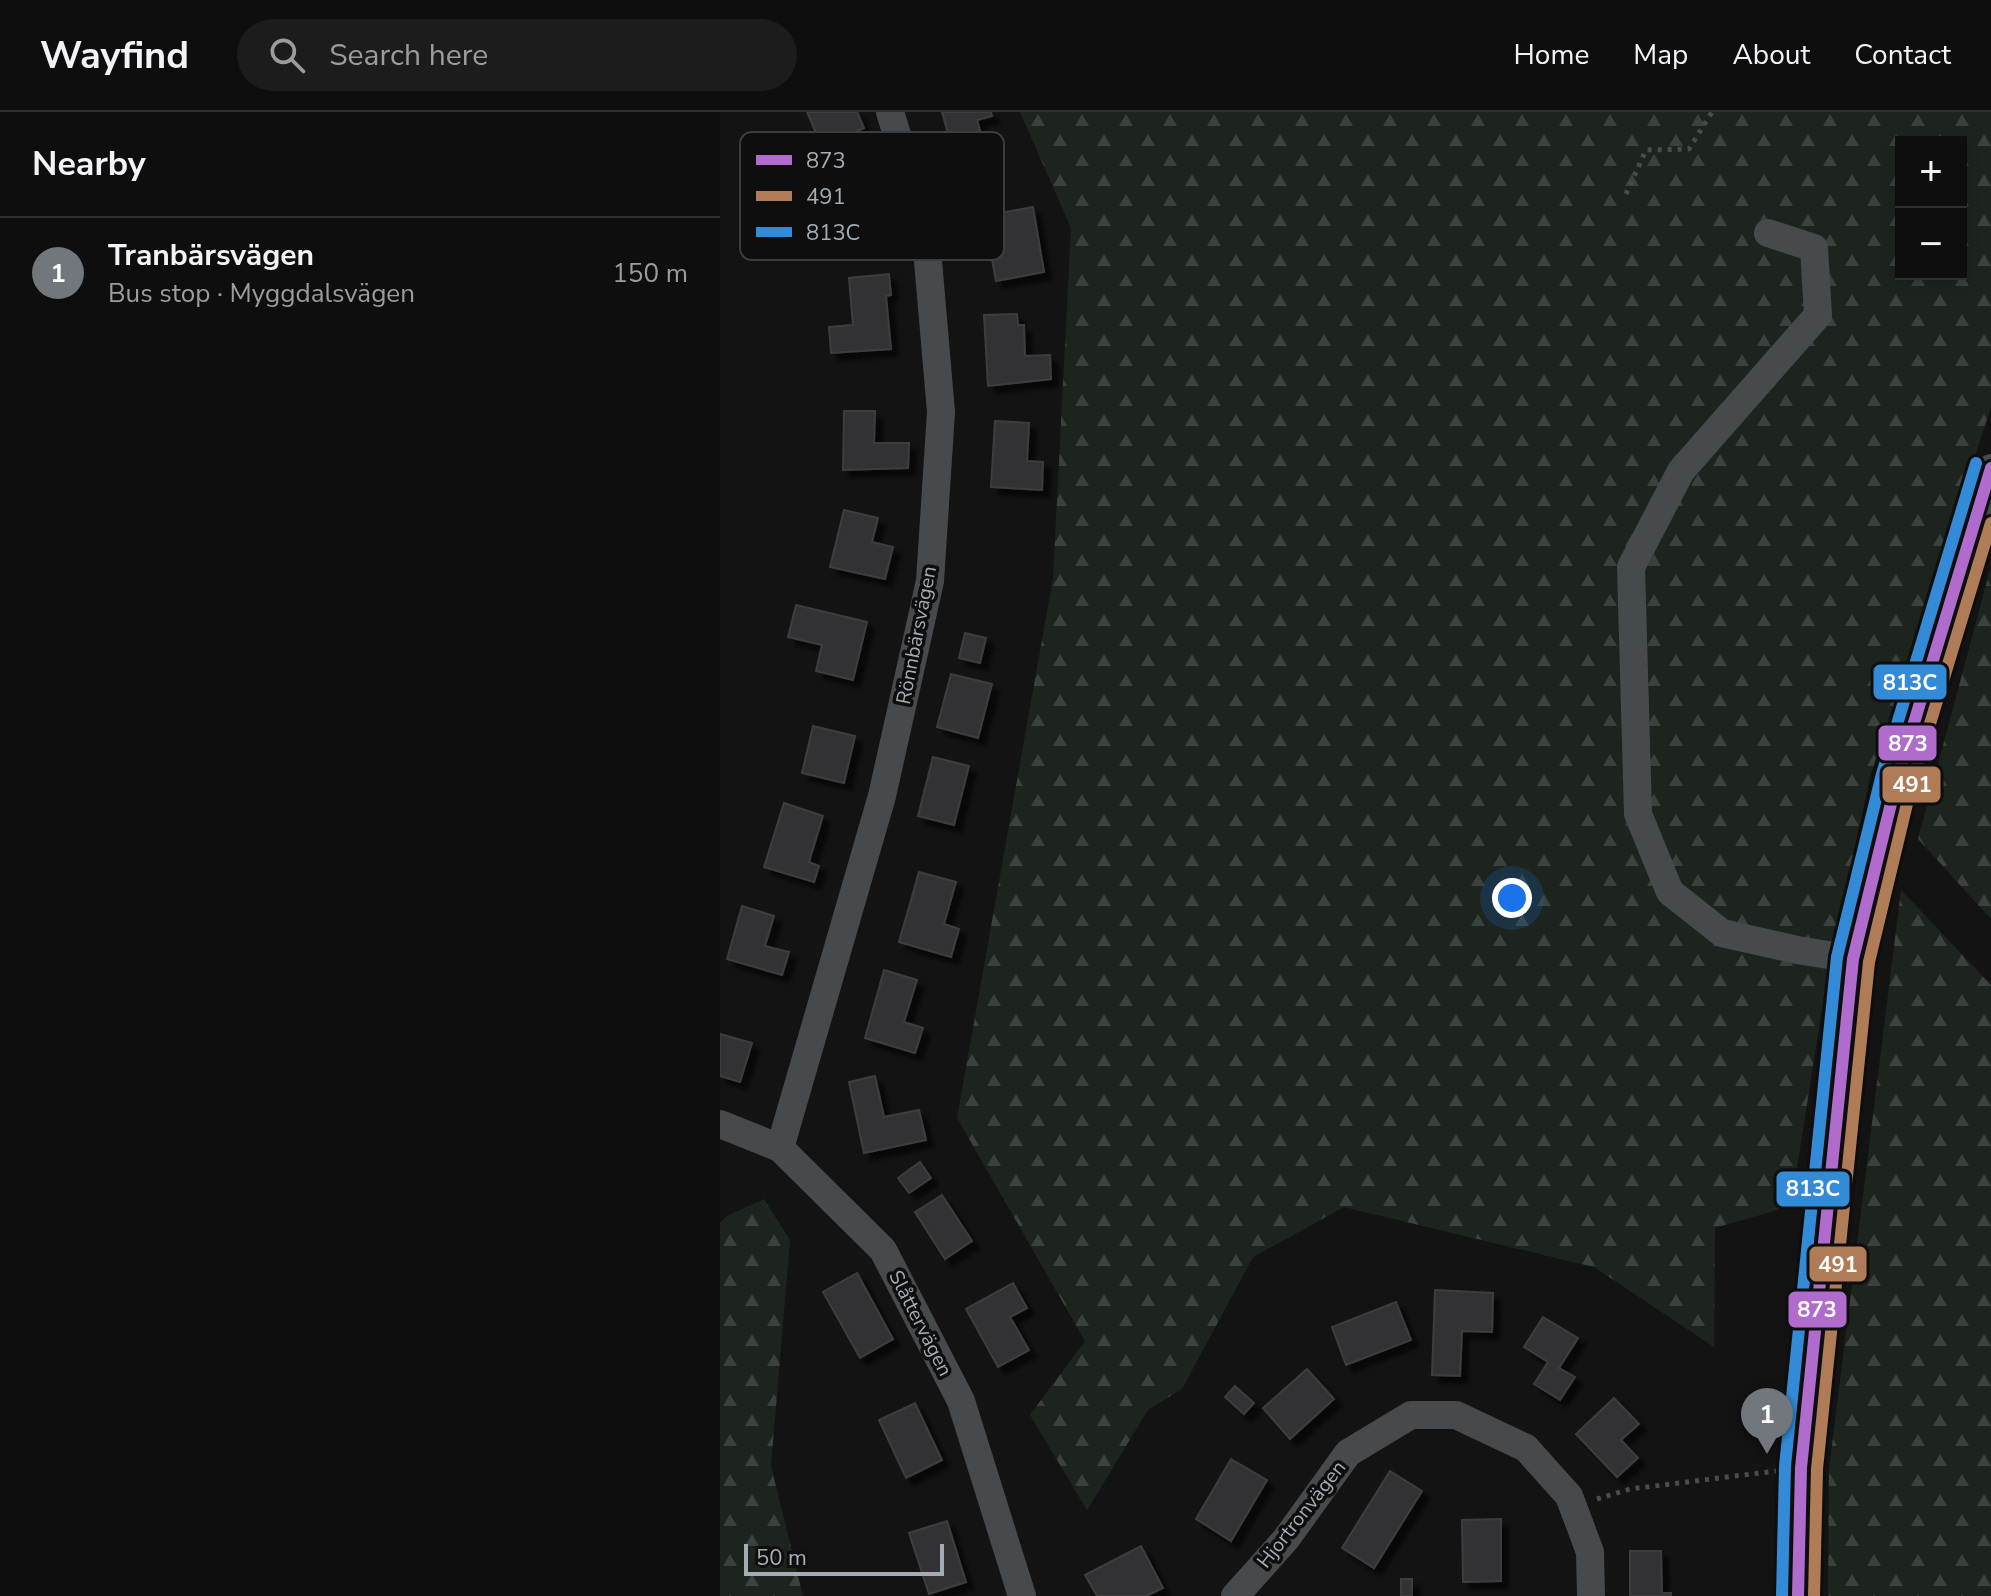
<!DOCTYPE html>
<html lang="en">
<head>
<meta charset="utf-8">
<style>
	body { margin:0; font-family:"Nunito Sans",sans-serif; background:#1c1c1d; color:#f1f3f6 }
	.controls { position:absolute; right:24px; top:24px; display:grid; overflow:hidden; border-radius:0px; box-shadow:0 4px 12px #0003 }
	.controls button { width:72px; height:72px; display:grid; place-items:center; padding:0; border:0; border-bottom:2px solid #2e2e2f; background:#0e0e0f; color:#f1f3f6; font:40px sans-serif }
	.scale { position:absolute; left:24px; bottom:20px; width:200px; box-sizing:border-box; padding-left:8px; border:4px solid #a3adb6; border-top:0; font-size:22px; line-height:28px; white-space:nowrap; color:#a3adb6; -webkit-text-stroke:6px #0e0e0f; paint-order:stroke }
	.you { position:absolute; left:792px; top:786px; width:28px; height:28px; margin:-20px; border:6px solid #fff; border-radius:50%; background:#1a73e8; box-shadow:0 0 0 12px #1a73e833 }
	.badge { display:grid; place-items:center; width:52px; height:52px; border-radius:50%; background:#71777d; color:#fff; font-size:26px; font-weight:700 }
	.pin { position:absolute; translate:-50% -66px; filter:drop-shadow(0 2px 4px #0008) }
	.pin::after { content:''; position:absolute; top:42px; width:28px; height:24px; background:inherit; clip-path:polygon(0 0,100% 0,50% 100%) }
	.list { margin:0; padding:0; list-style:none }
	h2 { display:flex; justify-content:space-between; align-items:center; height:104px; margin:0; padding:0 32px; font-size:34px }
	h2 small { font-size:26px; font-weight:400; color:#9b9c9e }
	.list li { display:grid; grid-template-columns:52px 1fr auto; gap:24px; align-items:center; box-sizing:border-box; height:112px; padding:0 32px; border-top:2px solid #2e2e2f }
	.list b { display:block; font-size:30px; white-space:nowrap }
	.list p { margin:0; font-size:26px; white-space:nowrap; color:#9b9c9e }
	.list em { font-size:26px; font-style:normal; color:#9b9c9e }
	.icon { flex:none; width:44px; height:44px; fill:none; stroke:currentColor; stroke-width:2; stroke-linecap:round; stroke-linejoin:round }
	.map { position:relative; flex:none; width:1271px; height:1484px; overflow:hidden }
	header { display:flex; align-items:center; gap:48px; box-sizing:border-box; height:112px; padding:0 40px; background:#0e0e0f; border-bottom:2px solid #2e2e2f }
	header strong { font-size:38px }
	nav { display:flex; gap:44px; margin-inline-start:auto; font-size:28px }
	.search { width:560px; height:72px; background:#1c1c1d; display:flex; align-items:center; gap:20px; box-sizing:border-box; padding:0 28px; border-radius:44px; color:#9b9c9e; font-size:30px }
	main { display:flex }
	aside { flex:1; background:#0e0e0f }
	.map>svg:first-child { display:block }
	.forest { fill:url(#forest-firs); fill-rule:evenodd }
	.building { fill:#323335; stroke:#3c3e40; stroke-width:2; filter:url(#shadow) }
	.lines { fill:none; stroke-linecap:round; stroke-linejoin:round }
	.path { stroke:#494b4e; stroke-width:5; stroke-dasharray:4 6; stroke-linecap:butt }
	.minor { stroke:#474a4d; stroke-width:28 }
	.bus-1-casing { stroke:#0e0e0f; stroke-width:18 }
	.bus-2-casing { stroke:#0e0e0f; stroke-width:18 }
	.bus-3-casing { stroke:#0e0e0f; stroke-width:18 }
	.bus-1 { stroke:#b06ccc; stroke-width:12 }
	.bus-2 { stroke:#b07c57; stroke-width:12 }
	.bus-3 { stroke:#338bd7; stroke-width:12 }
	.labels { text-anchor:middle; stroke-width:7; stroke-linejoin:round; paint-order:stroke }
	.street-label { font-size:20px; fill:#a3adb6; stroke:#0e0e0f }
	.key { fill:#0e0e0f; stroke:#3b3e41; stroke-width:2 }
	.key-label { font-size:22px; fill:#a3adb6 }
	.line-badge { stroke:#0e0e0f; stroke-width:3 }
	.badge-label { font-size:22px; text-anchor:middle; font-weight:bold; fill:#fff }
</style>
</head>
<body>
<header>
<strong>Wayfind</strong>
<div class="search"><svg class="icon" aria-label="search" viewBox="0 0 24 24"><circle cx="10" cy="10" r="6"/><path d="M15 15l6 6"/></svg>Search here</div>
<nav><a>Home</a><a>Map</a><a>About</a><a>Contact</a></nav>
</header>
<main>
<aside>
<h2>Nearby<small></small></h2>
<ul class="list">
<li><span class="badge">1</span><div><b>Tranbärsvägen</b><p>Bus stop · Myggdalsvägen</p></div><em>150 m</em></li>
</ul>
</aside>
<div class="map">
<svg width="1271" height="1484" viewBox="0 0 1271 1484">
	<defs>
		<pattern id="forest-firs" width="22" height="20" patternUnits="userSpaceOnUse" patternTransform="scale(2)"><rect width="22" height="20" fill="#1d241e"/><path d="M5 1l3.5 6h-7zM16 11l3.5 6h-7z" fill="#3b413c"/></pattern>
		<filter id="shadow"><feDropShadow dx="7" dy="7" stdDeviation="2" flood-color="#0009"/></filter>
	</defs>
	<rect width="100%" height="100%" fill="#131314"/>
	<g class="forest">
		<path d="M300,0h971v295l-121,370 -43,200 -36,229 -76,22 -1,119 -120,-80 -250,-60 -91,50 -71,132 -34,21 -61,100 -57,-95 55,-74 -128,-223 96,-540 18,-350zM1181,30h60v132h-60z"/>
		<path d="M1271,454v353l-73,-80z"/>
		<path d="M1181,778l90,95v611h-163l1,-127z"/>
		<path d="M44,1087l26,41 -19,226 32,130h-83v-373l7,-7z"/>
	</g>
	<g class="building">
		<path d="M87,0h50l7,16 -43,17z"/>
		<path d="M222,0h49l1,4 -15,4 12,41 -31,9z"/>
		<path d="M313,95l11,65 -48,9 -12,-65z"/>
		<path d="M169,162l2,21 -5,1 5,53 -60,4 -2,-26 24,-2 -4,-47z"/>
		<path d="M297,202l1,11h6l1,31 25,-1 1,24 -63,7 -4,-71z"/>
		<path d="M124,299h31l-1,32h35l-1,25 -65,2z"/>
		<path d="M275,309l34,2 -2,38 16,1 -1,28 -51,-3z"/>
		<path d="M124,398l34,8 -6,24 21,5 -8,32 -55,-12z"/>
		<path d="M76,493l71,17 -14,58 -37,-9 6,-26 -34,-8z"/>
		<path d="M245,521l21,5 -6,25 -21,-5z"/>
		<path d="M231,562l41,10 -14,54 -41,-11z"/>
		<path d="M93,614l42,10 -11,47 -42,-10z"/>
		<path d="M213,645l36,9 -15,59 -36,-9z"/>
		<path d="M64,691l39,13 -14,46 10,4 -5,16 -50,-15z"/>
		<path d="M199,760l37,10 -12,42 15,5 -8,28 -52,-15z"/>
		<path d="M22,794l32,10 -9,30 24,6 -7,23 -55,-16z"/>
		<path d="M164,858l33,10 -13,42 19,6 -8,25 -50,-15z"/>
		<path d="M0,922l32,9 -12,39 -20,-6z"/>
		<path d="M155,964l9,41 35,-7 7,30 -62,13 -15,-71z"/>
		<path d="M200,1050l11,16 -22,15 -11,-15z"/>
		<path d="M222,1083l30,46 -27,18 -30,-47z"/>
		<path d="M137,1161l36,66 -33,19 -37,-66z"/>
		<path d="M293,1171l14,25 -17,9 19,33 -31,17 -32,-58z"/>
		<path d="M715,1178l58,3 -1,39 -30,-1 -2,45 -28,-1z"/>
		<path d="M676,1190l15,38 -65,25 -14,-38z"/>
		<path d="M823,1205l35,21 -19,30 16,9 -15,23 -26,-16 14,-22 -24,-15z"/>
		<path d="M587,1257l27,30 -44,40 -27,-31z"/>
		<path d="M515,1274l19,17 -10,11 -19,-17z"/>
		<path d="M894,1286l25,26 -18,16 17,18 -21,19 -41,-43z"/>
		<path d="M195,1291l27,57 -36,18 -27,-58z"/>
		<path d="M511,1347l36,21 -36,61 -35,-22z"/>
		<path d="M670,1359l32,20 -48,77 -32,-20z"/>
		<path d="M781,1407v62l-38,1 -1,-62z"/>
		<path d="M227,1409l19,61 -37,12 -20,-61z"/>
		<path d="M421,1434l22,42 -17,8h-49l-12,-21z"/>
		<path d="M910,1439h31l1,42h9v3h-41z"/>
		<rect x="681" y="1467" width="11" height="17"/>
	</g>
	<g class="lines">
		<g class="path">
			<path d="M906,82l20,-44 43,-1 23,-37"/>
			<path d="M877,1387l33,-10 146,-18"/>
		</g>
		<g class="minor">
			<path d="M1048,121l46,15 4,67 -137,156 -50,96 7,247 32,78 52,41 75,17 56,9"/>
			<path d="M0,1012l60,24 103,102 78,151 61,195"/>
			<path d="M60,1036l102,-352 48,-215 11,-169 -16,-186 -35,-114"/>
			<path d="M515,1484l51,-57 62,-86 63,-38h45l70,33 43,48 21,56 1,44"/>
			<path d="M1078,1484l3,-128 52,-509 44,-180 94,-311"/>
		</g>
		<defs>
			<path id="bus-1" d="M1078,1484l3,-128 52,-509 44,-180 94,-311"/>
			<path id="bus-2" d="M1094,1484l3,-127 52,-507 43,-179 79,-260"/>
			<path id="bus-3" d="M1062,1484l3,-130 52,-509 45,-183 94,-311"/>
		</defs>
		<use href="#bus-1" class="bus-1-casing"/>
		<use href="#bus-2" class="bus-2-casing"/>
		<use href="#bus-3" class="bus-3-casing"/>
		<use href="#bus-1" class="bus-1"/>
		<use href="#bus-2" class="bus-2"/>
		<use href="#bus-3" class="bus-3"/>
	</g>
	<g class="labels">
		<g class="street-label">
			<text transform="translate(196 523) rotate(-79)" y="7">Rönnbärsvägen</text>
			<text transform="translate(201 1211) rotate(63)" y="7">Slåttervägen</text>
			<text transform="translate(581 1402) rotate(-52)" y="7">Hjortronvägen</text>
		</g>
	</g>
	<rect x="20" y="20" width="264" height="128" rx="12" class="key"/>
	<rect x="36" y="43" width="36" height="10" fill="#b06ccc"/>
	<rect x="36" y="79" width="36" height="10" fill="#b07c57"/>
	<rect x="36" y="115" width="36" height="10" fill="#338bd7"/>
	<g class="key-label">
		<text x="86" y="56">873</text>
		<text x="86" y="92">491</text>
		<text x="86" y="128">813C</text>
	</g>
	<g class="line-badge">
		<rect x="1152" y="551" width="76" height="38" rx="8" fill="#338bd7"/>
		<rect x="1157" y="612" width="61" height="38" rx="8" fill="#b06ccc"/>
		<rect x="1161" y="653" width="61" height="39" rx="8" fill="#b07c57"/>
		<rect x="1055" y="1058" width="76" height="38" rx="8" fill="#338bd7"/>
		<rect x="1088" y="1133" width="60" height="38" rx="8" fill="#b07c57"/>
		<rect x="1067" y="1178" width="61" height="39" rx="8" fill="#b06ccc"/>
	</g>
	<g class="badge-label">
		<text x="1190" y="578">813C</text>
		<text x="1188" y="639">873</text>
		<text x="1192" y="680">491</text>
		<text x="1093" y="1084">813C</text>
		<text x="1118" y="1160">491</text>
		<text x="1097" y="1205">873</text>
	</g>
</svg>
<div class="controls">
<button>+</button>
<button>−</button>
</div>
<div class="scale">50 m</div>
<div class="you"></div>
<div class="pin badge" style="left:1047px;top:1342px">1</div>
</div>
</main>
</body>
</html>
